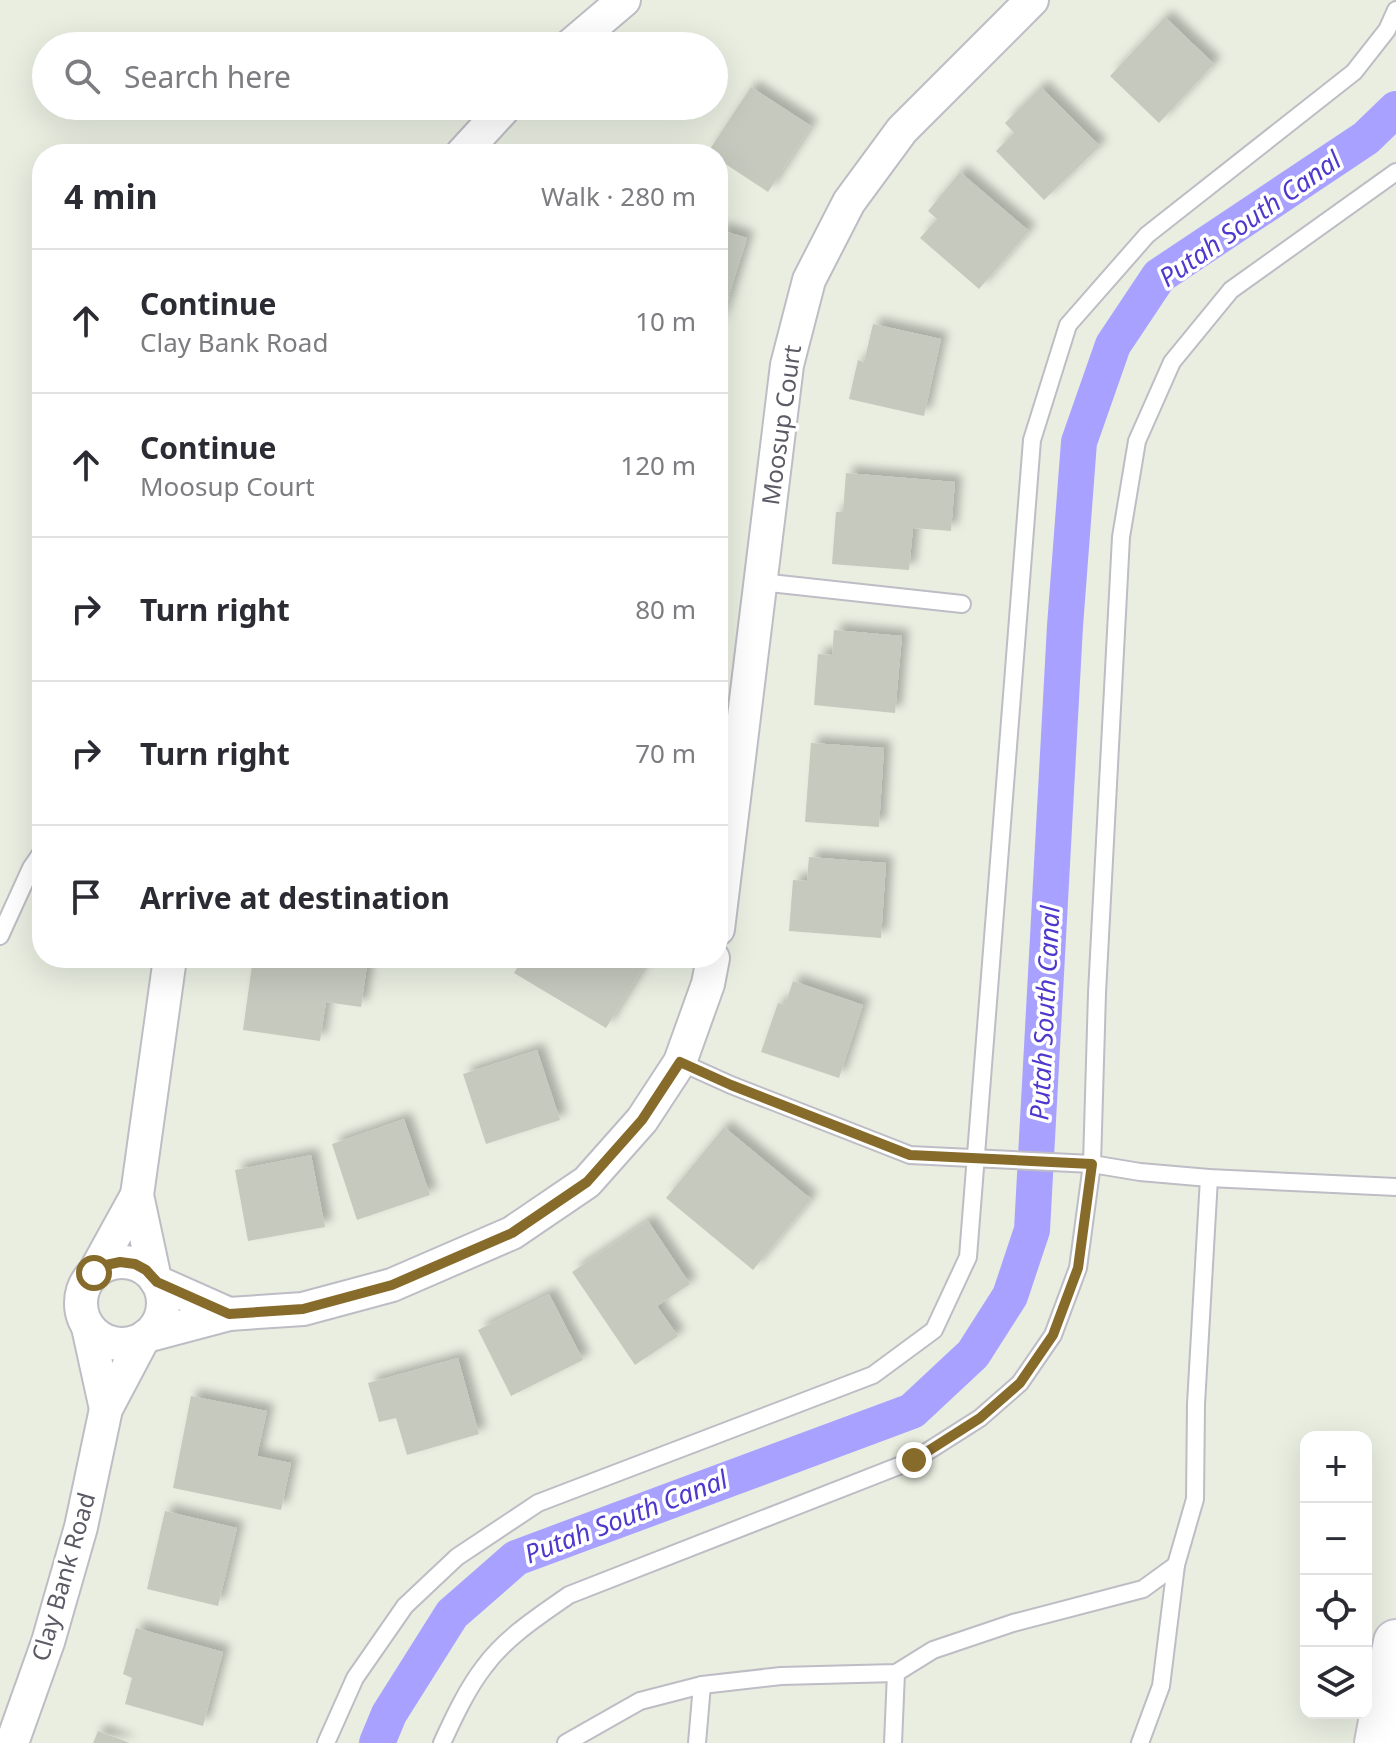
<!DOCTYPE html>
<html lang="en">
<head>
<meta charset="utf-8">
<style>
	body { margin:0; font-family:"Noto Sans",sans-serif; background:#f2f2f3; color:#2b2b33 }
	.controls { position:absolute; right:24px; bottom:24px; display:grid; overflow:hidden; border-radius:16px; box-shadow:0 8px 32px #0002 }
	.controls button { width:72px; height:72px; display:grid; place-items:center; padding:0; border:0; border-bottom:2px solid #e1e1e2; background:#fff; color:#2b2b33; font:40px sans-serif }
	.stop { position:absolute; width:24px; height:24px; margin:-18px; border:6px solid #876b2a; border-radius:50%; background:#fff }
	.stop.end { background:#876b2a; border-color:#fff; box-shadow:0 2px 8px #0008 }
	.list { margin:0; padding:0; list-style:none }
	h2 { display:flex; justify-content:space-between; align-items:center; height:104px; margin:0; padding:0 32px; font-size:34px }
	h2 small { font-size:26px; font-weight:400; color:#7c7c81 }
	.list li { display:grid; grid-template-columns:52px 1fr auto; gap:24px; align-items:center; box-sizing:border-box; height:144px; padding:0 32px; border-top:2px solid #e1e1e2 }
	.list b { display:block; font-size:30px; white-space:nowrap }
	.list p { margin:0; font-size:26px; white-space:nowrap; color:#7c7c81 }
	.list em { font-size:26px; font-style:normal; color:#7c7c81 }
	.icon { flex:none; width:44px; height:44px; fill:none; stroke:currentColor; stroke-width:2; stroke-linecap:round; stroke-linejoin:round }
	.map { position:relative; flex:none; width:1396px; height:1743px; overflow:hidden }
	.search { position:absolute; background:#fff; box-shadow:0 8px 32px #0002; left:32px; top:32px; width:696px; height:88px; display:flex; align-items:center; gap:20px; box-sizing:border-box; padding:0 28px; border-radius:44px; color:#7c7c81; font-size:30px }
	.panel { position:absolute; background:#fff; box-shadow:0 8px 32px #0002; left:32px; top:144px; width:696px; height:824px; border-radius:32px }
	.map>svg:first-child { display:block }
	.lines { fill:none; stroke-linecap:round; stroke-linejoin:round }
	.canal { stroke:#a8a1ff; stroke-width:36 }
	.building { fill:#c6c9be; filter:url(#shadow) }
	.service-casing { stroke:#bebcc4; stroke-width:20 }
	.minor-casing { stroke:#bebcc4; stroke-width:36 }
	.secondary-casing { stroke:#c6c3ce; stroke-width:48 }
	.service { stroke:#fff; stroke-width:16 }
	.minor { stroke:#fff; stroke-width:32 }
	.secondary { stroke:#fff; stroke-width:44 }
	.route { stroke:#876b2a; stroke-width:10 }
	.labels { text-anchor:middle; stroke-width:7; stroke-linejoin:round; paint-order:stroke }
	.street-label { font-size:24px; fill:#5c5a64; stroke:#fff }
	.water-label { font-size:26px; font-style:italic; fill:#4f39cd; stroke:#fff }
</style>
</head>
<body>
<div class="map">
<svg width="1396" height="1743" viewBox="0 0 1396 1743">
	<defs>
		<filter id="shadow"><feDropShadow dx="7" dy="-7" stdDeviation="4" flood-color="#0004"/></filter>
	</defs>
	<rect width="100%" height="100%" fill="#e9eee1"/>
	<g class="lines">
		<path class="canal" d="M377,1743l12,-29 63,-100 64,-56 396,-147 61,-57 37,-58 22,-66 33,-604 14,-184 34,-97 46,-69 207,-138 30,-29"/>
	</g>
	<g class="building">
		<path d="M1165,17l49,47 -55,59 -49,-47z"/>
		<path d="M751,87l60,39 -43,66 -50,-33v-5l-10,-2z"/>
		<path d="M1041,87l59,59 -56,54 -48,-49 18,-18 -9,-10z"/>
		<path d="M960,172l69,59 -50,58 -59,-51 17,-19 -9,-8z"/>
		<path d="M718,229l29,9 -28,89h-1z"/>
		<path d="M873,324l68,15 -17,77 -75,-17 9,-39 6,2z"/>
		<path d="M846,473l109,9 -4,49 -38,-3 -4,42 -77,-6 4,-52h7z"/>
		<path d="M834,630l68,6 -7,77 -81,-8 4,-51 14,1z"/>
		<path d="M811,743l73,5 -5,79 -74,-5z"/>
		<path d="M809,857l77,6 -5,75 -92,-7 4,-51 14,1z"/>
		<path d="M253,958h115l-7,49 -35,-5 -6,39 -77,-11z"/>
		<path d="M523,958h126l-43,70 -92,-55z"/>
		<path d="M793,981l70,24 -24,73 -78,-26 17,-49 7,2z"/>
		<path d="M537,1050l23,70 -74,24 -23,-70z"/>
		<path d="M404,1119l26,76 -73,25 -25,-76z"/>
		<path d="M724,1127l87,72 -58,71 -87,-72z"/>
		<path d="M311,1155l14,72 -77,14 -13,-71z"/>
		<path d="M648,1221l42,63 -33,22 21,30 -43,29 -63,-93z"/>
		<path d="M549,1294l34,66 -72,36 -33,-66z"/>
		<path d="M458,1358l21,76 -72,21 -11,-37 -17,4 -11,-39z"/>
		<path d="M191,1396l76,15 -10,45 34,7 -10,47 -108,-22z"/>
		<path d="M165,1511l72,17 -19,78 -71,-17z"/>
		<path d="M136,1628l87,24 -20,74 -78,-22 7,-26 -9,-4z"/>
		<path d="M98,1731l32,12h-37z"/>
	</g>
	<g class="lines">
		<defs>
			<g id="service">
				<path d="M761,582l201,22"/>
				<path d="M0,936l31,-68 11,-16"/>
				<path d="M680,1062l51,23 179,70 182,9 48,8 69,6 187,9"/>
				<path d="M326,1743l29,-65 50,-72 52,-49 81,-54 335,-128 61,-45 34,-73 64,-817 36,-115 79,-90 207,-163 33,-42 9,-20"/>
				<path d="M442,1743c12,-26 25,-54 42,-76 22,-30 55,-51 85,-72l345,-135 66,-42 40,-35 33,-48 25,-67 14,-104 5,-171 24,-456 16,-96 35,-79 59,-72 165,-118"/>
				<path d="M566,1743l74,-42 62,-16 79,-9 115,-3 37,-23 80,-27 130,-34 33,-24 19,-66 1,-95 13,-226"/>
				<path d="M697,1743l5,-58"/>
				<path d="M893,1743l3,-70"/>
				<path d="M1140,1743l21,-57 15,-121"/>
			</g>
			<g id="minor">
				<path d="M570,46l54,-46"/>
				<path d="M462,154l44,-48"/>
				<path d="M718,929l69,-564 22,-85 40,-78 53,-72 130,-130"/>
				<circle cx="122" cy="1303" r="41"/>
				<path d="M94,1273l43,-78"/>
				<path d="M155,1279l-18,-84 33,-237"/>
				<path d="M157,1282l72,32"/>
				<path d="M88,1327l18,82"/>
				<path d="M146,1336l83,-22 74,-5 89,-24 120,-52 75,-51 55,-62 38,-58 28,-78 5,-26"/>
				<path d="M12,1743l36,-101 33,-115 25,-118 37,-70"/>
			</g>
			<path id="secondary" d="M1377,1743l19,-101"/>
		</defs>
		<use href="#service" class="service-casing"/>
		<use href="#minor" class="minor-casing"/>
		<use href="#secondary" class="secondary-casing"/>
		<use href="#service" class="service"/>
		<use href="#minor" class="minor"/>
		<use href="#secondary" class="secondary"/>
	</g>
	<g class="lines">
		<path class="route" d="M94,1273l12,-8 14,-3 15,2 11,6 11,12 72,32 74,-5 89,-24 120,-52 75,-51 55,-62 38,-58 51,23 179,70 182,9 -14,104 -25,67 -33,48 -40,35 -66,42"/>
	</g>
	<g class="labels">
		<g class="street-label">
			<text transform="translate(782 425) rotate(-82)" y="8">Moosup Court</text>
			<text transform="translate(64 1577) rotate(-74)" y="8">Clay Bank Road</text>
		</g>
		<g class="water-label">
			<text transform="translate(1250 219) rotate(-35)" y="9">Putah South Canal</text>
			<text transform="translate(1045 1013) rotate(-87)" y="9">Putah South Canal</text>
			<text transform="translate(626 1517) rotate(-21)" y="9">Putah South Canal</text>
		</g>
	</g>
</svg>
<div class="controls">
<button>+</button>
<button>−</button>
<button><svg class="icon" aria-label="locate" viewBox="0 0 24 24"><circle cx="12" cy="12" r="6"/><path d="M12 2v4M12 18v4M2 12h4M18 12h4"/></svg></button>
<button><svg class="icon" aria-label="layers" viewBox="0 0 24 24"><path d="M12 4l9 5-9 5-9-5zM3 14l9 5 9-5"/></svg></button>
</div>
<div class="stop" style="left:94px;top:1273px"></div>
<div class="stop end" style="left:914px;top:1460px"></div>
<div class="search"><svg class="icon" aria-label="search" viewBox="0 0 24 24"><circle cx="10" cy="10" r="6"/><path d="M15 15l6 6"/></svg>Search here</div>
<section class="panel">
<h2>4 min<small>Walk · 280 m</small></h2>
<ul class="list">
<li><svg class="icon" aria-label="ahead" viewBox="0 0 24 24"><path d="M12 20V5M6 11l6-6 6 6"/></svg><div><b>Continue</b><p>Clay Bank Road</p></div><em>10 m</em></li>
<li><svg class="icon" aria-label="ahead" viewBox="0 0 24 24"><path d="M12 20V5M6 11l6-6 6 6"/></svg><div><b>Continue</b><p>Moosup Court</p></div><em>120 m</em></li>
<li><svg class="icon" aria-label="right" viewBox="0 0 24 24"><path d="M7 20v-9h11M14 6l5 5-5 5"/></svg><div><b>Turn right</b></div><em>80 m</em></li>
<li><svg class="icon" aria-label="right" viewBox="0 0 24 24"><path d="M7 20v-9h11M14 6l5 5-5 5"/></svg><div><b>Turn right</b></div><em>70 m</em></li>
<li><svg class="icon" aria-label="arrive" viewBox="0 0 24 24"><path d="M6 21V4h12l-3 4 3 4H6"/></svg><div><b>Arrive at destination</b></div></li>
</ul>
</section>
</div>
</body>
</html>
